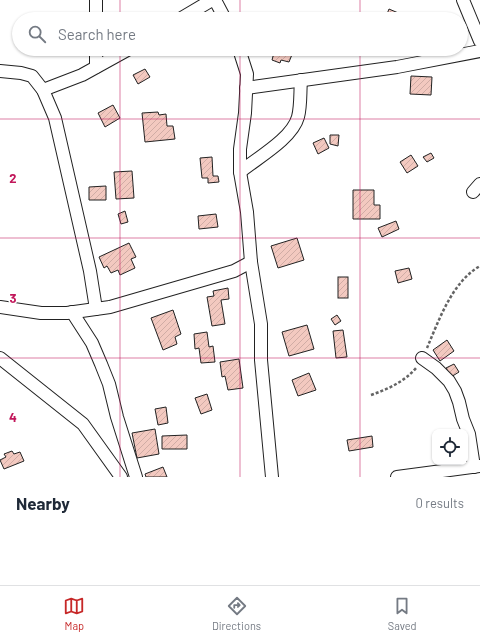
<!DOCTYPE html>
<html lang="en">
<head>
<meta charset="utf-8">
<style>
	body { margin:0; font-family:Barlow,sans-serif; background:#f2f2f3; color:#1f2937 }
	.controls { position:absolute; right:12px; bottom:12px; display:grid; overflow:hidden; border-radius:8px; box-shadow:0 1px 3px #0004 }
	.controls button { width:36px; height:36px; display:grid; place-items:center; padding:0; border:0; border-bottom:1px solid #e0e1e3; background:#fff; color:#1f2937; font:20px sans-serif }
	.list { margin:0; padding:0; list-style:none }
	h2 { display:flex; justify-content:space-between; align-items:center; height:52px; margin:0; padding:0 16px; font-size:17px }
	h2 small { font-size:13px; font-weight:400; color:#747a83 }
	.icon { flex:none; width:22px; height:22px; fill:none; stroke:currentColor; stroke-width:2; stroke-linecap:round; stroke-linejoin:round }
	.map { position:relative; flex:none; width:480px; height:477px; overflow:hidden }
	.search { position:absolute; background:#fff; box-shadow:0 1px 3px #0004; left:12px; right:12px; top:12px; height:44px; display:flex; align-items:center; gap:10px; box-sizing:border-box; padding:0 14px; border-radius:22px; color:#747a83; font-size:15px }
	.sheet { height:108px; background:#fff }
	nav { display:flex; justify-content:space-around; align-items:center; box-sizing:border-box; height:56px; border-top:1px solid #e0e1e3; background:#fff; font-size:11px; color:#747a83 }
	nav a { display:grid; justify-items:center; gap:2px }
	nav .on { color:#c62828 }
	.map>svg:first-child { display:block }
	.building { fill:url(#building-hatch); stroke:#222 }
	.lines { fill:none; stroke-linecap:round; stroke-linejoin:round }
	.street-casing { stroke:#222; stroke-width:14 }
	.path { stroke:#646464; stroke-width:2.5; stroke-dasharray:3 2; stroke-linecap:butt }
	.street { stroke:#fff; stroke-width:12 }
	.grid { fill:none; stroke:#c2185b; stroke-width:1; stroke-opacity:0.55 }
	.grid-label { font-size:13px; text-anchor:middle; font-weight:bold; fill:#c2185b; stroke:#fff; stroke-width:3; stroke-linejoin:round; paint-order:stroke }
</style>
</head>
<body>
<div class="map">
<svg width="480" height="477" viewBox="0 0 480 477">
	<defs>
		<pattern id="building-hatch" width="6" height="6" patternUnits="userSpaceOnUse"><rect width="6" height="6" fill="#f3c9c0"/><path d="M-1 1l2-2M0 6l6-6M5 7l2-2" fill="none" stroke="#d0aca5"/></pattern>
	</defs>
	<rect width="100%" height="100%" fill="#fff"/>
	<g class="building">
		<path d="M389,9l21,9v1h-25z"/>
		<path d="M275,49h14l-1,1 5,2 -4,10 -8,-2 -1,3 -8,-3z"/>
		<path d="M145,69l5,8 -12,7 -5,-9z"/>
		<path d="M411,76l21,1 -1,18 -21,-1z"/>
		<path d="M113,105l7,13 -15,9 -7,-14z"/>
		<path d="M158,112l1,3 7,-1 1,12h6l2,13 -30,3 -3,-29z"/>
		<path d="M330,135h9l-1,11 -8,-2z"/>
		<path d="M324,138l5,10 -11,6 -5,-11z"/>
		<path d="M431,153l3,5 -7,4 -4,-5z"/>
		<path d="M411,155l7,11 -11,7 -7,-11z"/>
		<path d="M212,157l1,19h5l1,6 -11,1v-5h-6l-2,-20z"/>
		<path d="M132,171l2,27 -18,1 -2,-27z"/>
		<path d="M106,186v14h-17v-13z"/>
		<path d="M353,190h21v15h6v14h-27z"/>
		<path d="M125,211l3,11 -7,2 -3,-10z"/>
		<path d="M216,214l2,13 -19,2 -1,-13z"/>
		<path d="M396,221l3,8 -17,8 -4,-9z"/>
		<path d="M297,238l7,22 -26,8 -7,-22z"/>
		<path d="M129,243l7,14 -5,2 4,9 -15,7 -2,-5 -7,3 -4,-7 -3,2 -5,-11z"/>
		<path d="M409,268l3,11 -14,4 -3,-12z"/>
		<rect x="338" y="277" width="10" height="21"/>
		<path d="M228,288l1,11 -8,1 4,24 -13,2 -5,-29 7,-1 -1,-5z"/>
		<path d="M173,310l8,24 -6,3 2,7 -14,6 -12,-32z"/>
		<path d="M337,315l4,6 -6,4 -4,-6z"/>
		<path d="M307,325l7,24 -25,7 -7,-24z"/>
		<path d="M343,330l4,27 -11,1 -3,-27z"/>
		<path d="M207,332l2,15 4,-1 2,16 -14,1 -2,-15 -4,1 -1,-15z"/>
		<path d="M447,340l7,11 -14,10 -7,-11z"/>
		<path d="M239,359l4,29 -15,2 -3,-14 -3,1 -2,-15z"/>
		<path d="M454,364l5,8 -8,5 -5,-9z"/>
		<path d="M309,373l7,17 -18,6 -6,-16z"/>
		<path d="M207,394l5,16 -11,4 -6,-16z"/>
		<path d="M166,407l2,16 -10,2 -3,-16z"/>
		<path d="M155,429l4,25 -22,4 -5,-25z"/>
		<path d="M187,435v14h-25v-13z"/>
		<path d="M372,436l1,11 -24,4 -2,-11z"/>
		<path d="M12,451l2,3 6,-2 4,9 -20,8 -4,-9 6,-3 -2,-3z"/>
		<path d="M163,467l4,10h-21l-1,-3z"/>
	</g>
	<g class="lines">
		<defs>
			<g id="street">
				<path d="M215,0l10,19"/>
				<path d="M463,0l17,41"/>
				<path d="M96,19v-19"/>
				<path d="M180,19l32,-19"/>
				<path d="M239,49l8,25 -2,39 -5,36v23l7,40 4,50 10,62v36l11,117"/>
				<path d="M96,67v-18"/>
				<path d="M0,71l21,2 11,3 11,14 12,28 35,153 6,38"/>
				<path d="M246,88l151,-21 83,-16"/>
				<path d="M43,90l39,-15 47,-26"/>
				<path d="M240,172c17,-14 52,-33 58,-55 3,-11 2,-25 3,-37"/>
				<path d="M473,192l7,-8"/>
				<path d="M0,307l41,6h26l43,-6 124,-36 17,-9"/>
				<path d="M72,312l20,31 9,21 8,20 8,33 19,60"/>
				<path d="M0,358l83,66 38,53"/>
				<path d="M422,358l14,10 13,13 6,10 4,11 4,17 6,15 5,33"/>
				<path d="M397,477l83,-11"/>
			</g>
		</defs>
		<use href="#street" class="street-casing"/>
		<g class="path">
			<path d="M427,348c12,-28 25,-66 53,-82"/>
			<path d="M371,395c17,-6 33,-13 45,-27"/>
		</g>
		<use href="#street" class="street"/>
	</g>
	<path class="grid" d="M120,0v19M240,0v19M360,0v19M120,49v428M240,49v428M360,49v428M0,119h480M0,238h480M0,358h480"/>
	<g class="grid-label">
		<text x="13" y="183">2</text>
		<text x="13" y="303">3</text>
		<text x="13" y="422">4</text>
	</g>
</svg>
<div class="controls">
<button><svg class="icon" aria-label="locate" viewBox="0 0 24 24"><circle cx="12" cy="12" r="6"/><path d="M12 2v4M12 18v4M2 12h4M18 12h4"/></svg></button>
</div>
<div class="search"><svg class="icon" aria-label="search" viewBox="0 0 24 24"><circle cx="10" cy="10" r="6"/><path d="M15 15l6 6"/></svg>Search here</div>
</div>
<section class="sheet">
<h2>Nearby<small>0 results</small></h2>
<ul class="list">
</ul>
</section>
<nav>
<a class="on"><svg class="icon" aria-label="map" viewBox="0 0 24 24"><path d="M3 6l6-2 6 2 6-2v14l-6 2-6-2-6 2zM9 4v14M15 6v14"/></svg>Map</a>
<a><svg class="icon" aria-label="directions" viewBox="0 0 24 24"><path d="M12 3l9 9-9 9-9-9zM9 14v-3h6M13 9l2 2-2 2"/></svg>Directions</a>
<a><svg class="icon" aria-label="saved" viewBox="0 0 24 24"><path d="M7 4h10v16l-5-4-5 4z"/></svg>Saved</a>
</nav>
</body>
</html>
